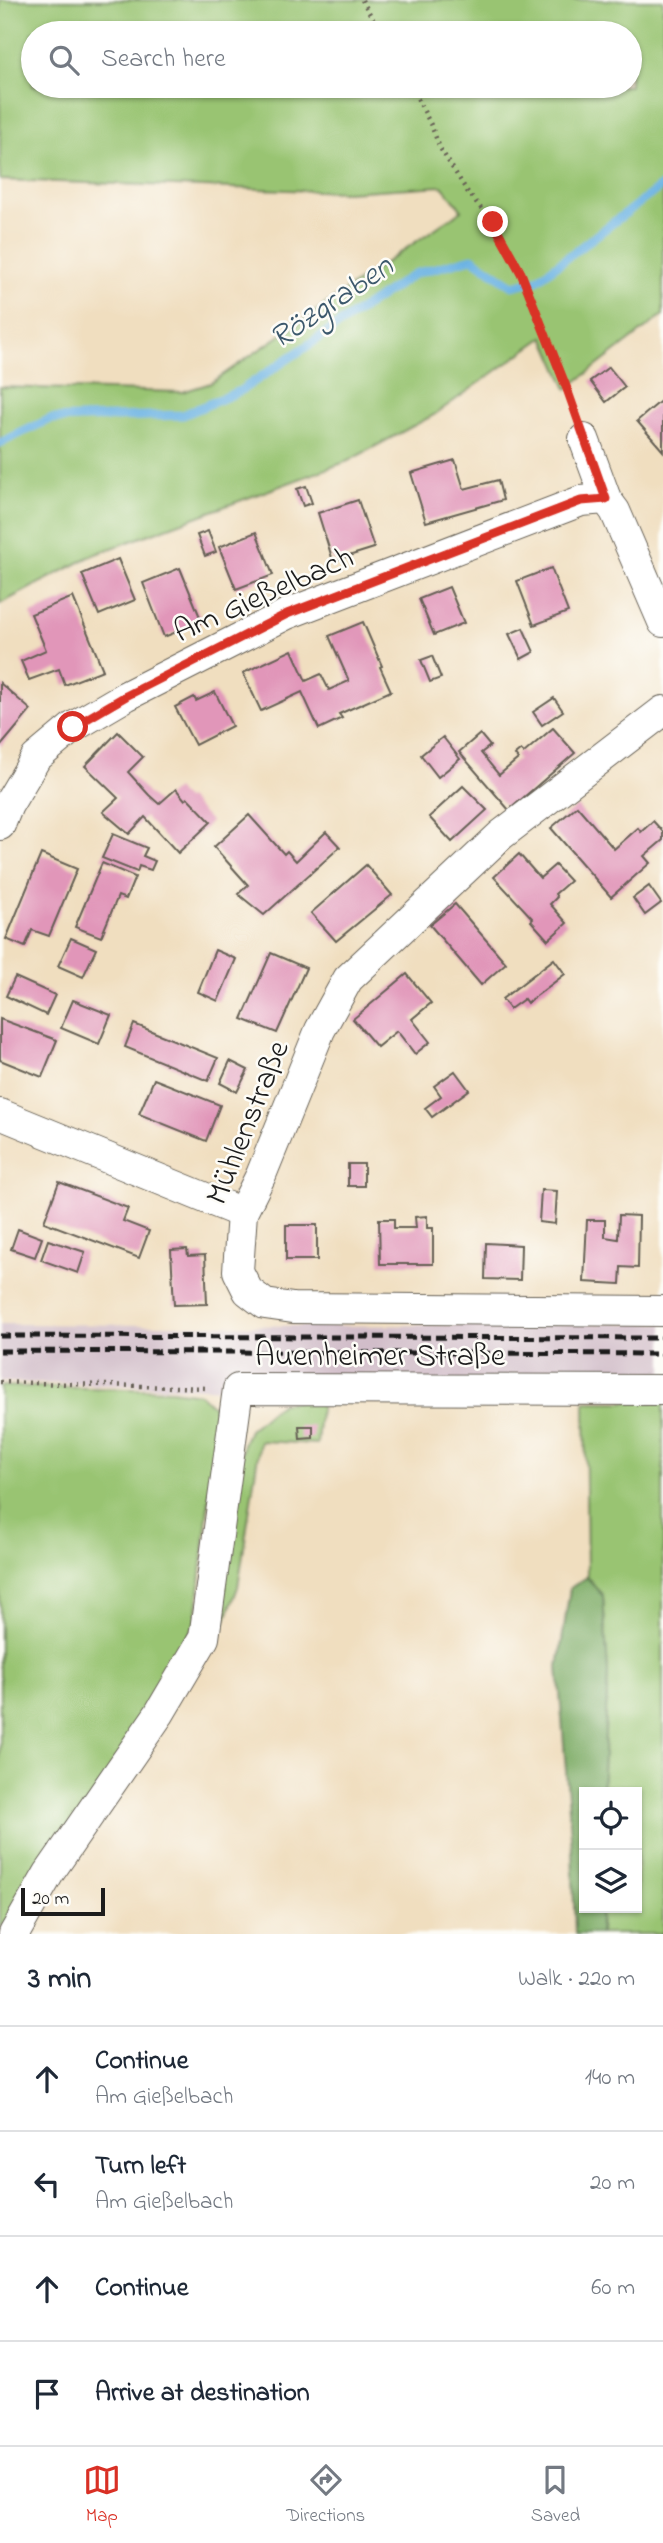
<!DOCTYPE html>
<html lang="en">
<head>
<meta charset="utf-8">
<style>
	body { margin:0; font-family:"Indie Flower",sans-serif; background:#f2f2f3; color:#1f2937 }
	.controls { position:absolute; right:21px; bottom:21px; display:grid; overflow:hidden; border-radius:0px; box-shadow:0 2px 5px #0004 }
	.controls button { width:63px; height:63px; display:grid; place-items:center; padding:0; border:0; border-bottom:2px solid #e0e1e3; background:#fff; color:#1f2937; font:35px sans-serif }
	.scale { position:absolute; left:21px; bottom:18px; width:84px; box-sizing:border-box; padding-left:7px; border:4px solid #1c1c1c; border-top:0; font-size:19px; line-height:24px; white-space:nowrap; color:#1c1c1c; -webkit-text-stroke:5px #fdfcf7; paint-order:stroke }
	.stop { position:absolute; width:21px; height:21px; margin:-16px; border:5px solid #d93025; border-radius:50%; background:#fff }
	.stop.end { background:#d93025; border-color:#fff; box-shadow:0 2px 7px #0008 }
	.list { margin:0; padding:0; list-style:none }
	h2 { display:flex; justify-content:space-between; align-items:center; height:91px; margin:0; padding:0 28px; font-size:30px }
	h2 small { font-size:23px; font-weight:400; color:#747a83 }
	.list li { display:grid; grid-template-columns:46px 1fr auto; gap:21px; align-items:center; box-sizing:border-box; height:105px; padding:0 28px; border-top:2px solid #e0e1e3 }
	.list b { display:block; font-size:26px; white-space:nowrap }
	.list p { margin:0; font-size:23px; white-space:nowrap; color:#747a83 }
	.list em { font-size:23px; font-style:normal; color:#747a83 }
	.icon { flex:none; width:38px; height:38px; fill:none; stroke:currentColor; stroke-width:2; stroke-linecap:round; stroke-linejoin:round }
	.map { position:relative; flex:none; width:663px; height:1934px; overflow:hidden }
	.search { position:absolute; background:#fff; box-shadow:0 2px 5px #0004; left:21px; right:21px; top:21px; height:77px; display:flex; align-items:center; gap:18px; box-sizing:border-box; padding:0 24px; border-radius:38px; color:#747a83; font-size:26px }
	.sheet { height:511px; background:#fff }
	nav { display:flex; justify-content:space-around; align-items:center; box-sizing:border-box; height:98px; border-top:2px solid #e0e1e3; background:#fff; font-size:19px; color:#747a83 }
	nav a { display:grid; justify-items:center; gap:4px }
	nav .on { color:#d93025 }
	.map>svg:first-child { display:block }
	.industrial { fill:#d1bdc9 }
	.green { fill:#99c472; stroke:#5a7047; stroke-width:2; fill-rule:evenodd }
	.forest { fill:#7aaa64; stroke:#4b6340; stroke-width:2 }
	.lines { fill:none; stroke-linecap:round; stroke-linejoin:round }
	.stream { stroke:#6cb3e3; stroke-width:9 }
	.building { fill:#e196b9 }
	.minor-casing { stroke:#666055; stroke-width:32 }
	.path { stroke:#666055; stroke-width:4.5; stroke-dasharray:2 5; stroke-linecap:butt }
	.minor { stroke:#fff; stroke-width:30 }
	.rail { stroke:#1c1c1c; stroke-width:5; stroke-dasharray:10 5; stroke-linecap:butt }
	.route { stroke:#d93025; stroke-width:9 }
	.labels { text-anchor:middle; stroke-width:5; stroke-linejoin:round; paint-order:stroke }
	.street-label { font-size:32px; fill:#1c1c1c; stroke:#fdfcf7 }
	.water-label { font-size:33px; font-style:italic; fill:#3c586c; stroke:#fdfcf7 }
</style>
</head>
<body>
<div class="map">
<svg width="663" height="1934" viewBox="0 0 663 1934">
	<rect width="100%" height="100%" fill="#fdfcf7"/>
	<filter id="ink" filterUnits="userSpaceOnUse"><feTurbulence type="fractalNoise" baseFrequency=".0143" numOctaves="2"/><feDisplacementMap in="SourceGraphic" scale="14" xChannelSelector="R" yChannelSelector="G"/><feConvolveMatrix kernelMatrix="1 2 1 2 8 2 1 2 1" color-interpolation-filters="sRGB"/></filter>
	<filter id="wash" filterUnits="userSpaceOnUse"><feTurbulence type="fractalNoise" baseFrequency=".00686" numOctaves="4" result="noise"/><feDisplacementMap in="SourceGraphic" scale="28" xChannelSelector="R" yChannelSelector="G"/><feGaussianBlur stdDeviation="1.57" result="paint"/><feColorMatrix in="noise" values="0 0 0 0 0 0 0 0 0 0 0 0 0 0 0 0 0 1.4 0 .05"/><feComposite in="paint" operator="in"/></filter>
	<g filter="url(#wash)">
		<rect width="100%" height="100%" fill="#f0debf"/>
		<path class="industrial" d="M663,1323v67l-425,-1 -238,-7v-58l318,2z"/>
		<g class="green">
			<path d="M0,0h663v315l-96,74 -23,-52 -110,78 -86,46 -255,94 -93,49v-217l182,5 29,-9 251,-173 -20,-24 -96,6 -346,-12zM33,33h597v53h-597z"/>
			<path d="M0,1386l172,4 28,4 18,17 -22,210 -52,102 -144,206z"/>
			<path d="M321,1400l-4,44 -57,-3 -22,146 -23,61 28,-204 6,-14 32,-27z"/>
			<path d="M585,1402h78v532h-63l1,-26h36v-116h-35l6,-120 -5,-76 -16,-19z"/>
		</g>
		<path class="forest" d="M587,1577l16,19 5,76 -6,120h-18v116h17l-2,26h-24l-3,-85 -14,-182 12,-79z"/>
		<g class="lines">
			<path class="stream" d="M0,443l50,-24 133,-4 57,-24 174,-117 58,-16 41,28 24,-6 126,-95"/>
		</g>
		<g id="blocks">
			<g class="building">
				<path d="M609,367l16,20 -19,15 -16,-21z"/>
				<path d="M663,399v52l-26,-30z"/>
				<path d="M455,460l9,29 34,-9 5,20 -77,22 -15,-49z"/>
				<path d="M306,486l6,17 -9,3 -6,-17z"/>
				<path d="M358,500l16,48 -41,13 -15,-48z"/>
				<path d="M208,531l8,21 -11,4 -8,-21z"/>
				<path d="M256,532l17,43 -37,14 -17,-42z"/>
				<path d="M118,559l17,41 -36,15 -17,-41z"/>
				<path d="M180,568l22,54 -38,15 -21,-54z"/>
				<path d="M551,568l17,44 -34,13 -17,-44z"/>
				<path d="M449,587l15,36 -30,12 -15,-36z"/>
				<path d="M73,597l30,73 -38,15 -6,-16 -30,11 -8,-19 25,-11 -15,-36z"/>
				<path d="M363,622l19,44 -2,1 11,24 -52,23 3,4 -23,11 -17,-37 -41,19 -18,-38 49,-23 14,31 15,-7 8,16 20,-9 -20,-45z"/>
				<path d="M523,628l11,24 -13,7 -12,-25z"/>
				<path d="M432,656l9,22 -11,4 -9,-22z"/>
				<path d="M0,683l31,27 -31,37z"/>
				<path d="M215,692l17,34 -37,19 -20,-38 19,-10 2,4z"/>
				<path d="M554,698l9,13 -21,14 -9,-13z"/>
				<path d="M553,728l22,25 -66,57 -50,-58 21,-18 10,12 -9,7 18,22 19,-16 -3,-4 6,-5 3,3z"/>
				<path d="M118,732l25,25 -15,15 21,23 10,9 17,-15 9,11 3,-2 23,24 -33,31 -33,-36 -16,17 -26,-22 15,-14 -33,-32z"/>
				<path d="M443,737l17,22 -22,18 -17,-22z"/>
				<path d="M463,786l24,24 -35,32 -23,-25z"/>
				<path d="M577,806l37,43 24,-21 3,4 12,-11 10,11v8l-19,16 6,7 -39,34 -60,-69z"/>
				<path d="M249,815l35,39 3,-3 9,10 30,-29 14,15 -76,68 -26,-21 10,-9 -34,-38z"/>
				<path d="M113,834l34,14 -4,8 12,5 -4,9 -12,-4 -2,6 -35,-14z"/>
				<path d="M41,854l36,15 -28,67 -17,-6 -7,17 -19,-8z"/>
				<path d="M519,854l21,24 15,-13 15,16 -15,13 2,3 -7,7 17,19 -19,17 -17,-19 2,-2 -39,-42z"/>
				<path d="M102,863l33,14 -9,22 -8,-3 -17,41 -26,-10z"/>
				<path d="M366,865l26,30 -56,46 -25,-28z"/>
				<path d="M649,886l12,17 -16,12 -12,-17z"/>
				<path d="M455,904l51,59 -25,22 -51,-60z"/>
				<path d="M71,938l25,11 -13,28 -25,-11z"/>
				<path d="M215,950l21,9 -18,42 -20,-9z"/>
				<path d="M271,953l35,15 -29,65 -35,-14z"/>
				<path d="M554,959l11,15 -38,29 -3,-4 -14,10 -8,-10z"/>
				<path d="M407,974l24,29 -19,16 18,23 -15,12 -18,-23 -20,16 -24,-28z"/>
				<path d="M15,977l40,18 -9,20 -40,-19z"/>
				<path d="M73,1000l38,15 -12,29 -38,-16z"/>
				<path d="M0,1019l57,21 -15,37 -42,-17z"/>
				<path d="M134,1024l84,34 -10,23 -83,-34z"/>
				<path d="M230,1061l18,9 -11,22 -17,-9z"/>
				<path d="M455,1071l14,19 -37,27 -7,-9 16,-12 -7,-10z"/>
				<path d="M154,1079l66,26 -14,36 -67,-27z"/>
				<rect x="348" y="1164" width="16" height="22"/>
				<path d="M59,1182l69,26 -5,13 26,10 -10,27 -95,-36z"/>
				<path d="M541,1190l16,1 -2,33 -16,-2z"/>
				<path d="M619,1215l20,1 -1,52 -17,-1 -1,17 -36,-2 3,-62h18v17l13,2z"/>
				<path d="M427,1216v12h6v36h-53l-1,-45h15v9h22l-1,-11z"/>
				<rect x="286" y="1225" width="31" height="35"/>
				<path d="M18,1229l24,9 -7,19 -24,-8z"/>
				<path d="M48,1240l37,12 -7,21 -37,-13z"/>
				<path d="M486,1243l35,2 -1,35 -35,-1z"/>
				<path d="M187,1249l1,7 17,-1 2,49 -33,1 -3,-55z"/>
				<path d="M299,1426h14v12l-13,1z"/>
			</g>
		</g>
	</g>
	<g filter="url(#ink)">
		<use href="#blocks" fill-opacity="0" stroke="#666055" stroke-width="2"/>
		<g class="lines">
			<defs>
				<g id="minor">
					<path d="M584,439l22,60"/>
					<path d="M663,711l-162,124 -153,144 -28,51 -59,145 -19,38 -4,58 10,20 17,13 28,4 370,3"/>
					<path d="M0,825l8,-20 28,-47 37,-31 53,-31 161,-82 294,-113 25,-2 9,12 48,111"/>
					<path d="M0,1114l242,99"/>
					<path d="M14,1934l35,-61 110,-159 45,-76 34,-249 425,1"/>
				</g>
			</defs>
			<use href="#minor" class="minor-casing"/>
			<g class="path">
				<path d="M362,0l19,33"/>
				<path d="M411,86l20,39 9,23 27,43 30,37 24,45 55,142"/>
				<path d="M0,1382l209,6"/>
			</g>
			<use href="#minor" class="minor"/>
			<g class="rail">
				<path d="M0,1336l663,2"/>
				<path d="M0,1351l663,3"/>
			</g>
		</g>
	</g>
	<g class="lines" filter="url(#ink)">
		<path class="route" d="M73,727l53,-31 161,-82 294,-113 25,-2 -39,-110 -46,-116 -28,-51"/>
	</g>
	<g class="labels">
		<g class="street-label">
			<text transform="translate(263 593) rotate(-24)" y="11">Am Gießelbach</text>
			<text transform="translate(246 1122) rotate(-68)" y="11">Mühlenstraße</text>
			<text x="380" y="1365">Auenheimer Straße</text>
		</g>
		<g class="water-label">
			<text transform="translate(330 300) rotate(-34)" y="12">Rözgraben</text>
		</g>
	</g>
</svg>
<div class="controls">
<button><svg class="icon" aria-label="locate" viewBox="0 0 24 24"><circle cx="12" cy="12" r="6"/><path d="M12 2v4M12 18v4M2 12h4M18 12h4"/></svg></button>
<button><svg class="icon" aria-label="layers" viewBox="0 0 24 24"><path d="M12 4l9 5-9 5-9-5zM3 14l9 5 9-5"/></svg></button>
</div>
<div class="scale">20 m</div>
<div class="stop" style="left:73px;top:727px"></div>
<div class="stop end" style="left:493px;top:222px"></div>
<div class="search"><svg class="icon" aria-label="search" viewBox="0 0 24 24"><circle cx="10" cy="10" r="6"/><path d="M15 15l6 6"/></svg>Search here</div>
</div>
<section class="sheet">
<h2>3 min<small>Walk · 220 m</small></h2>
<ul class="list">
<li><svg class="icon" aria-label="ahead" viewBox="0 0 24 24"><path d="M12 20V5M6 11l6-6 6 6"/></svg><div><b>Continue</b><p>Am Gießelbach</p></div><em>140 m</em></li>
<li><svg class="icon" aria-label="left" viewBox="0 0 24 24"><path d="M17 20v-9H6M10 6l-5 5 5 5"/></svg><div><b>Turn left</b><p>Am Gießelbach</p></div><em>20 m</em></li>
<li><svg class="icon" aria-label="ahead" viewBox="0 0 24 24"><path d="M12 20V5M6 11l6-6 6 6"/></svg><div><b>Continue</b></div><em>60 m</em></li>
<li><svg class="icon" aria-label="arrive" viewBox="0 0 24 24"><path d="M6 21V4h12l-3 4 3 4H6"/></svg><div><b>Arrive at destination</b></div></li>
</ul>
</section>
<nav>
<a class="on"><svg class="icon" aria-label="map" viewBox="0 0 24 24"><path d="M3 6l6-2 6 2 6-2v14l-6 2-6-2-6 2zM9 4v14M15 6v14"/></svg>Map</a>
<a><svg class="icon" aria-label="directions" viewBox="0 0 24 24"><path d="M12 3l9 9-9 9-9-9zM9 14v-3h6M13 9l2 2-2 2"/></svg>Directions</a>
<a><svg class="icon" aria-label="saved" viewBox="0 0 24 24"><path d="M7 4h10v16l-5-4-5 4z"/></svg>Saved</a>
</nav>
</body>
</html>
